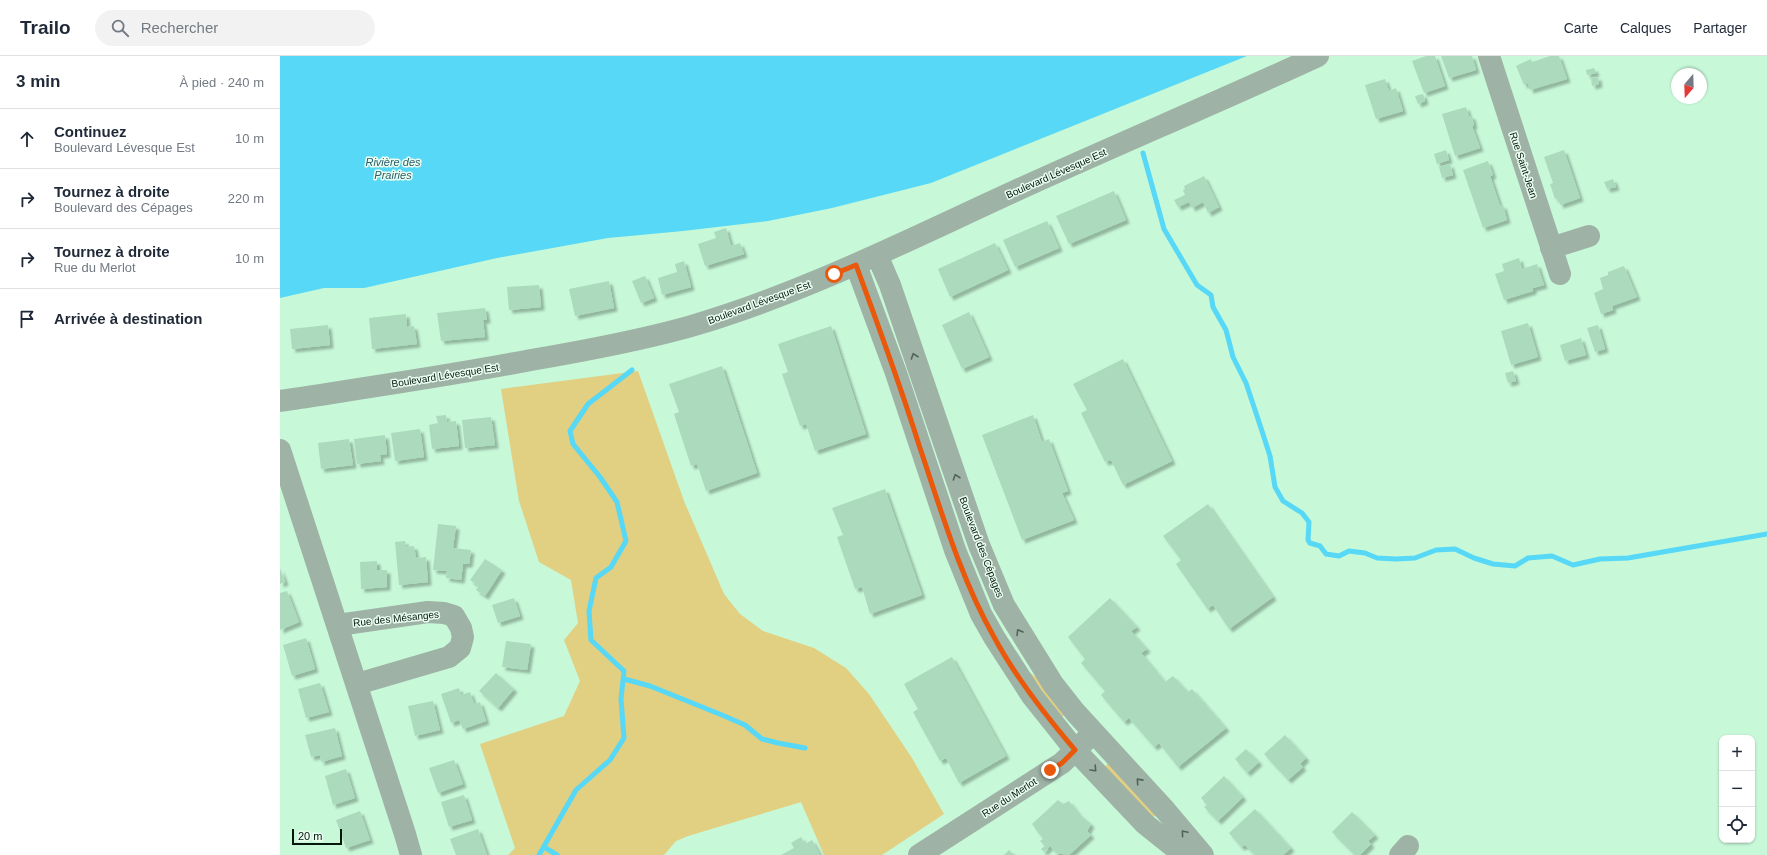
<!DOCTYPE html>
<html lang="fr">
<head>
<meta charset="utf-8">
<style>
	body { margin:0; font-family:Helvetica,sans-serif; background:#f2f2f3; color:#1f2937 }
	.controls { position:absolute; right:12px; bottom:12px; display:grid; overflow:hidden; border-radius:8px; box-shadow:0 1px 3px #0004 }
	.controls button { width:36px; height:36px; display:grid; place-items:center; padding:0; border:0; border-bottom:1px solid #e0e1e3; background:#fff; color:#1f2937; font:20px sans-serif }
	.compass { position:absolute; left:1391px; top:12px; width:36px; height:36px; border-radius:50%; background:#fff; box-shadow:0 1px 3px #0004; rotate:199deg }
	.scale { position:absolute; left:12px; bottom:10px; width:50px; box-sizing:border-box; padding-left:4px; border:2px solid #05170c; border-top:0; font-size:11px; line-height:14px; white-space:nowrap; color:#05170c; -webkit-text-stroke:3px #eafdf0; paint-order:stroke }
	.stop { position:absolute; width:12px; height:12px; margin:-9px; border:3px solid #ea580c; border-radius:50%; background:#fff }
	.stop.end { background:#ea580c; border-color:#fff; box-shadow:0 1px 4px #0008 }
	.list { margin:0; padding:0; list-style:none }
	h2 { display:flex; justify-content:space-between; align-items:center; height:52px; margin:0; padding:0 16px; font-size:17px }
	h2 small { font-size:13px; font-weight:400; color:#747a83 }
	.list li { display:grid; grid-template-columns:26px 1fr auto; gap:12px; align-items:center; box-sizing:border-box; height:60px; padding:0 16px; border-top:1px solid #e0e1e3 }
	.list b { display:block; font-size:15px; white-space:nowrap }
	.list p { margin:0; font-size:13px; white-space:nowrap; color:#747a83 }
	.list em { font-size:13px; font-style:normal; color:#747a83 }
	.icon { flex:none; width:22px; height:22px; fill:none; stroke:currentColor; stroke-width:2; stroke-linecap:round; stroke-linejoin:round }
	.map { position:relative; flex:none; width:1487px; height:799px; overflow:hidden }
	header { display:flex; align-items:center; gap:24px; box-sizing:border-box; height:56px; padding:0 20px; background:#fff; border-bottom:1px solid #e0e1e3 }
	header strong { font-size:19px }
	nav { display:flex; gap:22px; margin-inline-start:auto; font-size:14px }
	.search { width:280px; height:36px; background:#f2f2f3; display:flex; align-items:center; gap:10px; box-sizing:border-box; padding:0 14px; border-radius:22px; color:#747a83; font-size:15px }
	main { display:flex }
	aside { flex:1; background:#fff }
	.map>svg:first-child { display:block }
	.green { fill:#e1cf82 }
	.water { fill:#57d8f6 }
	.lines { fill:none; stroke-linecap:round; stroke-linejoin:round }
	.stream { stroke:#57d8f6; stroke-width:5 }
	.building { fill:#abdbbc; filter:url(#shadow) }
	.minor { stroke:#9eb2a5; stroke-width:22 }
	.oneway { stroke:#526458 }
	.route { stroke:#ea580c; stroke-width:5 }
	.labels { text-anchor:middle; stroke-width:3; stroke-linejoin:round; paint-order:stroke }
	.street-label { font-size:10px; fill:#05170c; stroke:#eafdf0 }
	.water-label { font-size:11px; font-style:italic; fill:#295e6b; stroke:#eafdf0 }
</style>
</head>
<body>
<header>
<strong>Trailo</strong>
<div class="search"><svg class="icon" aria-label="search" viewBox="0 0 24 24"><circle cx="10" cy="10" r="6"/><path d="M15 15l6 6"/></svg>Rechercher</div>
<nav><a>Carte</a><a>Calques</a><a>Partager</a></nav>
</header>
<main>
<aside>
<h2>3 min<small>À pied · 240 m</small></h2>
<ul class="list">
<li><svg class="icon" aria-label="ahead" viewBox="0 0 24 24"><path d="M12 20V5M6 11l6-6 6 6"/></svg><div><b>Continuez</b><p>Boulevard Lévesque Est</p></div><em>10 m</em></li>
<li><svg class="icon" aria-label="right" viewBox="0 0 24 24"><path d="M7 20v-9h11M14 6l5 5-5 5"/></svg><div><b>Tournez à droite</b><p>Boulevard des Cépages</p></div><em>220 m</em></li>
<li><svg class="icon" aria-label="right" viewBox="0 0 24 24"><path d="M7 20v-9h11M14 6l5 5-5 5"/></svg><div><b>Tournez à droite</b><p>Rue du Merlot</p></div><em>10 m</em></li>
<li><svg class="icon" aria-label="arrive" viewBox="0 0 24 24"><path d="M6 21V4h12l-3 4 3 4H6"/></svg><div><b>Arrivée à destination</b></div></li>
</ul>
</aside>
<div class="map">
<svg width="1487" height="799" viewBox="0 0 1487 799">
	<defs>
		<filter id="shadow"><feDropShadow dx="3.5" dy="3.5" stdDeviation="1" flood-color="#0004"/></filter>
	</defs>
	<rect width="100%" height="100%" fill="#c7f8d8"/>
	<g class="green">
		<path d="M358,315l46,130 40,93 16,20 23,17 51,17 32,20 23,26 43,64 32,56 -62,41h-58l-23,-53 -113,34 -12,5 -12,14h-156l7,-7 -35,-104 84,-28 16,-35 -16,-41 14,-17 -7,-43 -32,-18 -20,-61 -18,-112z"/>
		<path d="M749,616l8,6 30,35 -9,7z"/>
		<path d="M831,705l47,52 -8,7 -48,-51z"/>
	</g>
	<path class="water" d="M0,0h967l-316,127 -99,25 -64,13 -85,10 -75,7 -111,20 -133,30h-40l-44,10z"/>
	<g class="lines">
		<g class="stream">
			<path d="M863,97l21,76 33,56 14,10 2,12 13,23 7,27 13,26 15,45 9,28 5,31 8,14 19,12 7,9 -1,18 2,3 10,3 6,8 13,2 10,-5 16,2 12,5 19,1 19,-1 21,-8 19,-1 19,9 19,6 22,2 13,-8 24,-2 21,9 27,-6 28,-1 139,-24"/>
			<path d="M344,623l26,7 72,29 23,10 17,14 16,4 27,5"/>
			<path d="M264,791l13,8"/>
			<path d="M259,799l37,-65 34,-30 14,-22 -3,-39 3,-28 -33,-31 -2,-29 7,-33 15,-11 15,-26 -9,-39 -17,-25 -27,-33 -3,-13 18,-27 44,-34"/>
		</g>
	</g>
	<g class="building">
		<path d="M1146,0h9l10,30 -21,7 -12,-32z"/>
		<path d="M1161,0h31l4,14 -27,8z"/>
		<path d="M1270,0h9l8,23 -37,11 -2,-7 -4,2 -8,-19 15,-7 1,3z"/>
		<path d="M1314,12l2,5 -9,2 -1,-5z"/>
		<path d="M1318,21l1,7 -7,2 -1,-8z"/>
		<path d="M1105,23l4,12 7,-3 7,23 -27,8 -11,-34z"/>
		<path d="M1143,38l2,7 -7,3 -3,-8z"/>
		<path d="M1186,51l3,9h3l1,5 1,4 -2,1 8,22 -25,8 -13,-42z"/>
		<path d="M1166,94l3,10 -12,4 -3,-10z"/>
		<path d="M1284,94l16,48 -20,7 -2,-7 -3,1 -5,-15 3,-1 -9,-26z"/>
		<path d="M1208,105l5,14 -3,1 10,30 3,-1 4,15 -24,8 -20,-58z"/>
		<path d="M1170,108l3,11 -11,3 -3,-11z"/>
		<path d="M924,120l15,31 -11,6 -5,-11 -11,6 -3,-6 -11,5 -4,-7 11,-5 -2,-5 2,-1 -1,-3z"/>
		<path d="M1333,123l3,8 -9,2 -3,-7z"/>
		<path d="M834,135l12,29 -57,24 -13,-28z"/>
		<path d="M767,165l12,27 -44,19 -12,-27z"/>
		<path d="M446,172l5,18 9,-3 4,11 -39,12 -7,-22 18,-6 -2,-6z"/>
		<path d="M715,187l13,27 -58,27 -12,-28z"/>
		<path d="M1239,202l3,11 15,-5 7,21 -11,3v3l-29,9 -9,-26 9,-3 -2,-7z"/>
		<path d="M404,205l7,26 -29,8 -4,-17 19,-6 -2,-8z"/>
		<path d="M1344,210l13,31 -25,9 1,4 -12,4 -7,-21 9,-4 -3,-11 8,-3v-3z"/>
		<path d="M365,220l9,22 -13,5 -9,-22z"/>
		<path d="M329,225l5,27 -39,8 -6,-27z"/>
		<path d="M259,229l2,22 -32,3 -2,-23z"/>
		<path d="M205,252l2,12h-4l2,17 -44,4 -4,-28z"/>
		<path d="M689,256l20,45 -27,12 -20,-44z"/>
		<path d="M126,258l1,13 7,-1 3,18 -45,5 -3,-31z"/>
		<path d="M1248,267l10,34 -27,8 -10,-34z"/>
		<path d="M48,269l2,20 -38,4 -2,-20z"/>
		<path d="M1318,269l7,24 -10,3 -8,-24z"/>
		<path d="M551,270l35,108 -51,17 -9,-27 -6,2 -18,-52 6,-2 -10,-28z"/>
		<path d="M1301,282l5,17 -21,6 -5,-16z"/>
		<path d="M843,303l49,102 -49,24 -12,-25 -6,2 -24,-49 6,-3 -14,-26z"/>
		<path d="M442,310l35,107 -51,18 -9,-27 -6,2 -17,-52 5,-2 -10,-28z"/>
		<path d="M1233,315l3,10 -8,2 -3,-10z"/>
		<path d="M166,359l1,7 9,-1 3,25 -27,3 -3,-24 9,-2 -2,-7z"/>
		<path d="M753,359l9,27 7,-3 19,52 -6,2 12,27 -52,20 -40,-105z"/>
		<path d="M211,361l4,28 -30,3 -3,-28z"/>
		<path d="M140,373l4,28 -29,4 -4,-28z"/>
		<path d="M105,379l2,19 -7,1 1,6 -24,3 -3,-25z"/>
		<path d="M69,383l4,26 -32,4 -3,-26z"/>
		<path d="M605,433l37,106 -52,19 -8,-27 -7,2 -18,-52 6,-2 -11,-27z"/>
		<path d="M928,448l65,93 -44,32 -16,-24 -6,4 -1,-2 -30,-43 5,-4 -18,-24z"/>
		<path d="M158,468l18,2 -3,22 18,2 -2,14h-6l-2,16 -15,-2 1,-7 -14,-1z"/>
		<path d="M125,485l1,6 8,-1 2,12 10,-1 2,25 -29,3 -4,-43z"/>
		<path d="M205,503l17,11 -17,26 -9,-6 3,-4 -9,-6z"/>
		<path d="M97,505v9h10v17l-26,2 -1,-27z"/>
		<path d="M0,512l5,14 -5,2z"/>
		<path d="M7,535l12,31 -19,8v-37z"/>
		<path d="M234,542l6,18 -22,7 -6,-18z"/>
		<path d="M830,542l27,29 -6,4 16,18 -6,4 24,29 8,-6 15,16 4,-3 34,39 -48,39 -19,-24 -5,4 -25,-29 -5,4 -23,-27 4,-4 -24,-28 4,-4 -17,-22z"/>
		<path d="M26,582l9,31 -23,7 -9,-31z"/>
		<path d="M226,585l25,3 -4,26 -25,-3z"/>
		<path d="M672,601l54,99 -47,27 -13,-25 -6,3 -27,-49 5,-3 -14,-25z"/>
		<path d="M216,617l18,16 -16,19 -19,-17z"/>
		<path d="M40,627l9,29 -23,6 -8,-29z"/>
		<path d="M179,632l2,7 9,-3 4,12 6,-2 6,19 -23,8 -4,-9 -8,3 -10,-29z"/>
		<path d="M153,645l7,29 -25,6 -7,-30z"/>
		<path d="M55,672l7,28 -21,6 -1,-7 -9,2 -6,-22z"/>
		<path d="M1005,679l21,23 -6,6 3,3 -15,13 -24,-26z"/>
		<path d="M966,693l13,13 -12,11 -12,-14z"/>
		<path d="M174,704l9,24 -25,9 -9,-25z"/>
		<path d="M66,713l9,29 -22,7 -8,-29z"/>
		<path d="M944,720l19,21 -25,24 -14,-14 3,-2 -6,-7z"/>
		<path d="M184,739l8,25 -23,7 -8,-25z"/>
		<path d="M778,744l5,4 6,-3 10,13 12,10 -4,7 4,4 -22,20 -13,-2 -6,-7 -6,6 -3,-3 4,-3 -5,-5 3,-2 -11,-15z"/>
		<path d="M975,753l36,39 -8,7h-28l-10,-10 -4,2 -12,-14z"/>
		<path d="M80,755l10,29 -24,8 -10,-28z"/>
		<path d="M1072,756l23,23 -7,6 3,3 -11,11h-5l-23,-23z"/>
		<path d="M198,773l9,26h-31l-6,-16z"/>
		<path d="M521,781l4,7 7,-4 8,15h-39l13,-7 -3,-5z"/>
		<path d="M729,794l5,5h-10z"/>
	</g>
	<g class="lines">
		<g class="minor">
			<path d="M1209,0l71,218"/>
			<path d="M1271,192l38,-12"/>
			<path d="M597,199l13,30 89,260 25,60 49,79 22,28 90,98 38,45"/>
			<path d="M576,209l40,108 59,177 26,64 13,23 38,59 43,54 70,74 39,31"/>
			<path d="M0,345c84,-13 168,-25 251,-41 53,-9 106,-19 157,-33 114,-33 220,-87 327,-136 101,-46 203,-89 303,-135"/>
			<path d="M0,394l125,384 6,21"/>
			<path d="M58,569l90,-13 16,1 10,3 7,12 2,9 -3,11 -11,9 -92,27"/>
			<path d="M639,799l143,-92 24,-23"/>
			<path d="M1120,799l8,-9"/>
		</g>
	</g>
	<defs><path id="oneway-chevron" d="M-2-3.5L2.5 0L-2 3.5" fill="none" stroke-width="1.6" stroke-linecap="round" stroke-linejoin="round"/></defs>
	<g class="oneway">
		<use href="#oneway-chevron" transform="translate(634 300) rotate(-109)"/>
		<use href="#oneway-chevron" transform="translate(676 421) rotate(-109)"/>
		<use href="#oneway-chevron" transform="translate(739 576) rotate(-121)"/>
		<use href="#oneway-chevron" transform="translate(814 713) rotate(47)"/>
		<use href="#oneway-chevron" transform="translate(859 725) rotate(-132)"/>
		<use href="#oneway-chevron" transform="translate(904 777) rotate(-130)"/>
	</g>
	<g class="lines">
		<path class="route" d="M554,218l22,-9c22,60 44,119 63,180 22,65 41,132 75,192 22,41 51,78 81,113l-13,13 -12,7"/>
	</g>
	<g class="labels">
		<g class="street-label">
			<text transform="translate(1244 109) rotate(72)" y="4">Rue Saint-Jean</text>
			<text transform="translate(776 117) rotate(-24)" y="4">Boulevard Lévesque Est</text>
			<text transform="translate(479 246) rotate(-20)" y="4">Boulevard Lévesque Est</text>
			<text transform="translate(165 319) rotate(-9)" y="4">Boulevard Lévesque Est</text>
			<text transform="translate(702 491) rotate(69)" y="4">Boulevard des Cépages</text>
			<text transform="translate(116 562) rotate(-6)" y="4">Rue des Mésanges</text>
			<text transform="translate(729 741) rotate(-33)" y="4">Rue du Merlot</text>
		</g>
		<g class="water-label">
			<text x="113" y="110">Rivière des<tspan x="113" dy="13">Prairies</tspan></text>
		</g>
	</g>
</svg>
<div class="controls">
<button>+</button>
<button>−</button>
<button><svg class="icon" aria-label="locate" viewBox="0 0 24 24"><circle cx="12" cy="12" r="6"/><path d="M12 2v4M12 18v4M2 12h4M18 12h4"/></svg></button>
</div>
<svg class="compass" viewBox="-18 -18 36 36"><path d="M0-13l5 13h-10z" fill="#e53935"/><path d="M0 13l5-13h-10z" fill="#747a83"/></svg>
<div class="scale">20 m</div>
<div class="stop" style="left:554px;top:218px"></div>
<div class="stop end" style="left:770px;top:714px"></div>
</div>
</main>
</body>
</html>
